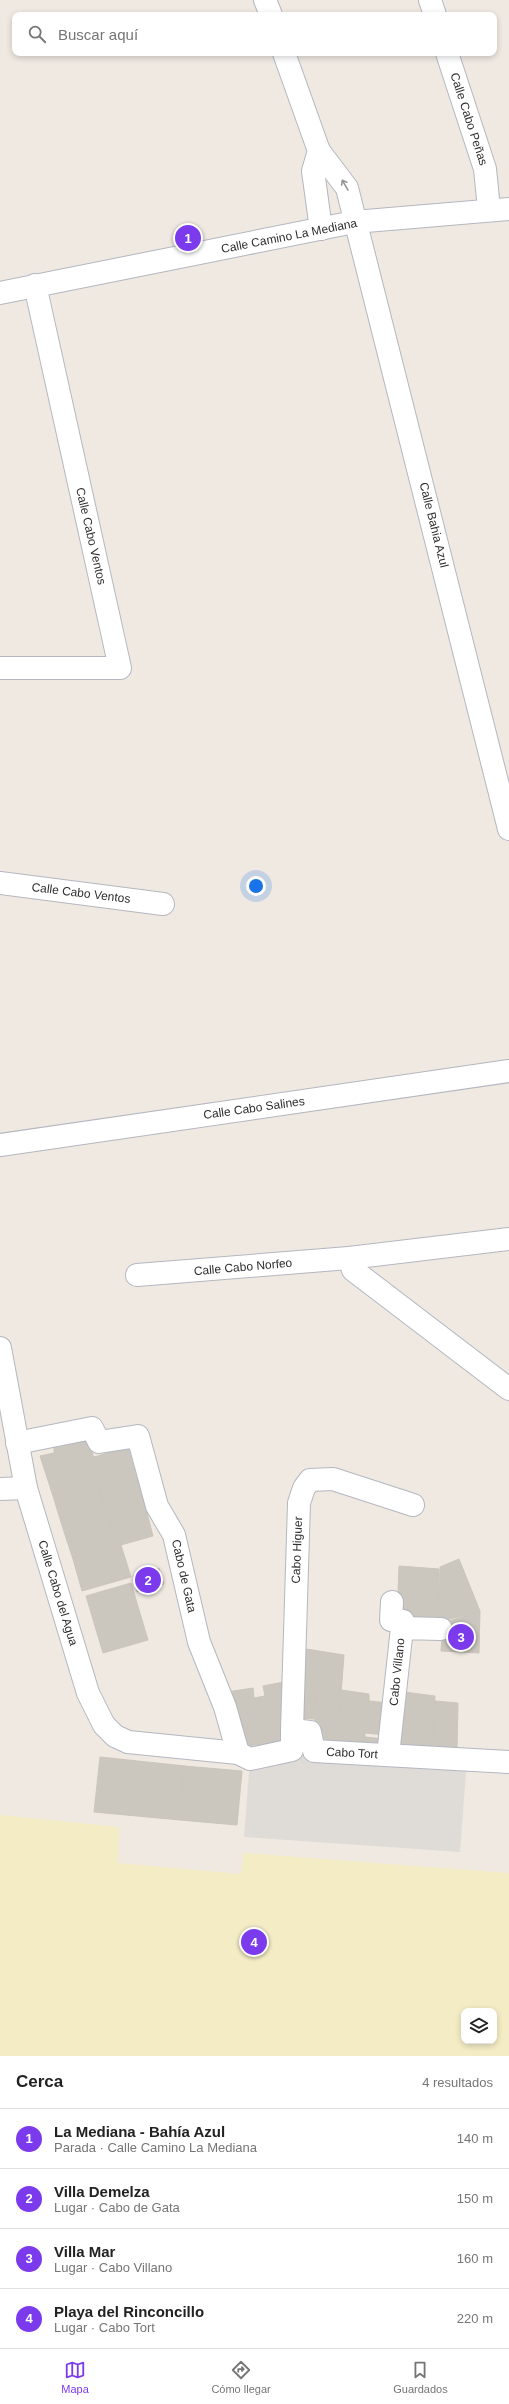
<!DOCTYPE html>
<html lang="es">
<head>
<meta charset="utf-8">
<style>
	body { margin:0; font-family:Helvetica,sans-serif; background:#f6f6f6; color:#222 }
	.controls { position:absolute; right:12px; bottom:12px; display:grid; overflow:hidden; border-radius:8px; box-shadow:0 2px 6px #0003 }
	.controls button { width:36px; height:36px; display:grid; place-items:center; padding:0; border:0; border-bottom:1px solid #e0e0e0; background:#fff; color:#222; font:20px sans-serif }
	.you { position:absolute; left:256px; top:886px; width:14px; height:14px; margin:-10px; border:3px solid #fff; border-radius:50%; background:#1a73e8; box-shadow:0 0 0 6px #1a73e833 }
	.badge { display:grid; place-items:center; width:26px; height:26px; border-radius:50%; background:#7c3aed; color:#fff; font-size:13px; font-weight:700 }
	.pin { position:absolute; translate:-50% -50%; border:2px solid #fff; box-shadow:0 1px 4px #0006 }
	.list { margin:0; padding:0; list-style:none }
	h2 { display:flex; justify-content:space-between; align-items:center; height:52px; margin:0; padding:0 16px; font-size:17px }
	h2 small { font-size:13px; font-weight:400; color:#767676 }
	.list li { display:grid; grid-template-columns:26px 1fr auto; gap:12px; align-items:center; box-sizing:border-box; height:60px; padding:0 16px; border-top:1px solid #e0e0e0 }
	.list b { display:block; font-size:15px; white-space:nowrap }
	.list p { margin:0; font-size:13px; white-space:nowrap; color:#767676 }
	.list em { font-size:13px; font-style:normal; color:#767676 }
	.icon { flex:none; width:22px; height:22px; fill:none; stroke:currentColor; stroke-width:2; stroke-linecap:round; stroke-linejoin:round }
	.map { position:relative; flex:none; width:509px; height:2056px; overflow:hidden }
	.search { position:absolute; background:#fff; box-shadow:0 2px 6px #0003; left:12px; right:12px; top:12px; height:44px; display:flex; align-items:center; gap:10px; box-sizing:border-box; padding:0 14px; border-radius:8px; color:#767676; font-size:15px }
	.sheet { height:292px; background:#fff }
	nav { display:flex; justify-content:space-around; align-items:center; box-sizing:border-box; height:56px; border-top:1px solid #e0e0e0; background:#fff; font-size:11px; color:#767676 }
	nav a { display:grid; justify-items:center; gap:2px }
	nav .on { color:#7c3aed }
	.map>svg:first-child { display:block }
	.sand { fill:#f3ecc5; fill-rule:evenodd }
	.plaza { fill:#dfdcd8 }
	.building { fill:#cbc7bf; stroke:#cbc5ba }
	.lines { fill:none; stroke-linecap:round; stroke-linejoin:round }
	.street-casing { stroke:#b4b7c1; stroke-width:24 }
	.secondary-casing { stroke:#b4b7c1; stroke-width:24 }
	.street { stroke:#fff; stroke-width:22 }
	.secondary { stroke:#fff; stroke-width:22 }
	.oneway { stroke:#969696 }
	.labels { text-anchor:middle; stroke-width:4; stroke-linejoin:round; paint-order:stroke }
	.street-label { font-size:12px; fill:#2e2e2e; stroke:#fff }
</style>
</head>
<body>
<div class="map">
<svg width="509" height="2056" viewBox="0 0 509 2056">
	<rect width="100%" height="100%" fill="#efe9e1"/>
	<path class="sand" d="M0,1815l119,12 -1,36 123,11 2,-21 266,20v183h-509zM464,2011h30v30h-30z"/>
	<path class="plaza" d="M292,1750l175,10 -7,92 -216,-15 6,-78z"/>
	<g class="building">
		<path d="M88,1438l13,45 -48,13 -13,-40 14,-3v-6z"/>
		<path d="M128,1447l8,29 -38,11v-3l3,-1 -7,-26z"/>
		<path d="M136,1476l11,37 -38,11 -11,-37z"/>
		<path d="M98,1484l6,21 -44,14 -7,-23z"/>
		<path d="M104,1505l6,23 -43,13 -7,-22z"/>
		<path d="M147,1513l6,23 -32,9 -6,-19 -5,2 -1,-4z"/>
		<path d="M115,1526l6,19 -48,14 -6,-18z"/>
		<path d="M121,1545l10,32 -49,14 -9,-32z"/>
		<path d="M459,1559l21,52 -41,11 1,-55z"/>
		<path d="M399,1566l40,3v53l-42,-4z"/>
		<path d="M159,1568l5,16 -27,8 -4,-16z"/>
		<path d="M131,1583l17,57 -45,13 -17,-57z"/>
		<path d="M480,1611l-1,42 -38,-2 2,-28z"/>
		<path d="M300,1648l44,7 -3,39 -25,-2 -2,27 -18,-1z"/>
		<path d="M289,1681v59l-41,6 -21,-54 26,-4 1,10 11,-2 -2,-10z"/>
		<path d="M341,1690l28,4v7l20,2 -3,32 -21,-2v4l20,2v7l-47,-4z"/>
		<path d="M316,1692l25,2 -3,48 -24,-3z"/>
		<path d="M404,1692l31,4 -4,58 -34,-3z"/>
		<path d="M435,1701l23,2 -1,45 -26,6z"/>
		<path d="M100,1757l85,9 -5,54 -86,-8z"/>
		<path d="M184,1766l58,5 -5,54 -57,-5z"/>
	</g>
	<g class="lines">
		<defs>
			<g id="street">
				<path d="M265,0l6,15"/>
				<path d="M430,0l5,15"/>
				<path d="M284,53l35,98 28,37 162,641"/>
				<path d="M447,53l38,116 4,40"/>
				<path d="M319,151l-6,20 8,58"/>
				<path d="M0,668h120l-85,-383"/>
				<path d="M0,883l163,21"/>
				<path d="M0,1145l509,-74"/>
				<path d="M349,1258l4,12 156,119"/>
				<path d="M137,1275l212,-17 160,-19"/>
				<path d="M0,1348l26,140 62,205 16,32 11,11 13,6 110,11 12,6 42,-9v-20l18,2 4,19 195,11"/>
				<path d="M17,1443l75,-15 7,14 39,-6 19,70 17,29 25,107 26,65 13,46"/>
				<path d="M0,1489l26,-1"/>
				<path d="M392,1602l-1,18 12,1 -1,7"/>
				<path d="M292,1730l7,-227 5,-15 6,-8 23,-1 80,26"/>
				<path d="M388,1755l14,-127 39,1"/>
			</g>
			<path id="secondary" d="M0,293l354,-71 155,-13"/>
		</defs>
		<use href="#street" class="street-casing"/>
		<use href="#secondary" class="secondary-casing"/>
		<use href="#street" class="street"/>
		<use href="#secondary" class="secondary"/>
	</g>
	<defs><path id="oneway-shaft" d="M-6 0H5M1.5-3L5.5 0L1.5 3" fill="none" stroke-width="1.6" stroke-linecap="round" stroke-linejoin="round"/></defs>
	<use class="oneway" href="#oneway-shaft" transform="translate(345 185) rotate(-120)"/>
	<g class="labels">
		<g class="street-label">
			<text transform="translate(469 119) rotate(72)" y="4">Calle Cabo Peñas</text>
			<text transform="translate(289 236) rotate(-11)" y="4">Calle Camino La Mediana</text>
			<text transform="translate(434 525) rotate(76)" y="4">Calle Bahia Azul</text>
			<text transform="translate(91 536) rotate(77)" y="4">Calle Cabo Ventos</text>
			<text transform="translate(81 893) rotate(7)" y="4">Calle Cabo Ventos</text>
			<text transform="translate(254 1108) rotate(-8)" y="4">Calle Cabo Salines</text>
			<text transform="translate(243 1267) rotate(-5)" y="4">Calle Cabo Norfeo</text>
			<text transform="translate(297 1550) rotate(-88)" y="4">Cabo Higuer</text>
			<text transform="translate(184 1576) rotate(77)" y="4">Cabo de Gata</text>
			<text transform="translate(58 1593) rotate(73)" y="4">Calle Cabo del Agua</text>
			<text transform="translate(397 1672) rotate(-84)" y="4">Cabo Villano</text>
			<text transform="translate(352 1753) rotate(3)" y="4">Cabo Tort</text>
		</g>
	</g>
</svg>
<div class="controls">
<button><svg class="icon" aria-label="layers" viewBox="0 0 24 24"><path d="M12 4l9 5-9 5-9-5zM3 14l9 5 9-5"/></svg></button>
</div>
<div class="you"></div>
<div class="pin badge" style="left:188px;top:238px">1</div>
<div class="pin badge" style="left:148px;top:1580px">2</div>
<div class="pin badge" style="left:461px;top:1637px">3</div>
<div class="pin badge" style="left:254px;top:1942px">4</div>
<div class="search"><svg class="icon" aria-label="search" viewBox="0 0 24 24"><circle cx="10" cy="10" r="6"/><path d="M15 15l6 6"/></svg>Buscar aquí</div>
</div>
<section class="sheet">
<h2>Cerca<small>4 resultados</small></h2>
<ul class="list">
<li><span class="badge">1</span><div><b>La Mediana - Bahía Azul</b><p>Parada · Calle Camino La Mediana</p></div><em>140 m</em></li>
<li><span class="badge">2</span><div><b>Villa Demelza</b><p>Lugar · Cabo de Gata</p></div><em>150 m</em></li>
<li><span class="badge">3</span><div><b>Villa Mar</b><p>Lugar · Cabo Villano</p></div><em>160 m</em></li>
<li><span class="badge">4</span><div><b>Playa del Rinconcillo</b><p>Lugar · Cabo Tort</p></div><em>220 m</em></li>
</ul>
</section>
<nav>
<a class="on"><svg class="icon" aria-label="map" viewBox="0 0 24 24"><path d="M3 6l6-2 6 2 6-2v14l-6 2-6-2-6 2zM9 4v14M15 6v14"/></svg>Mapa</a>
<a><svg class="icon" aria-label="directions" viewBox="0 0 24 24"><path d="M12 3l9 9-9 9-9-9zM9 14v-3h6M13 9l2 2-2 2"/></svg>Cómo llegar</a>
<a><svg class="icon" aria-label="saved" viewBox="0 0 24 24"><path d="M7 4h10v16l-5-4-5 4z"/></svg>Guardados</a>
</nav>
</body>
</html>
